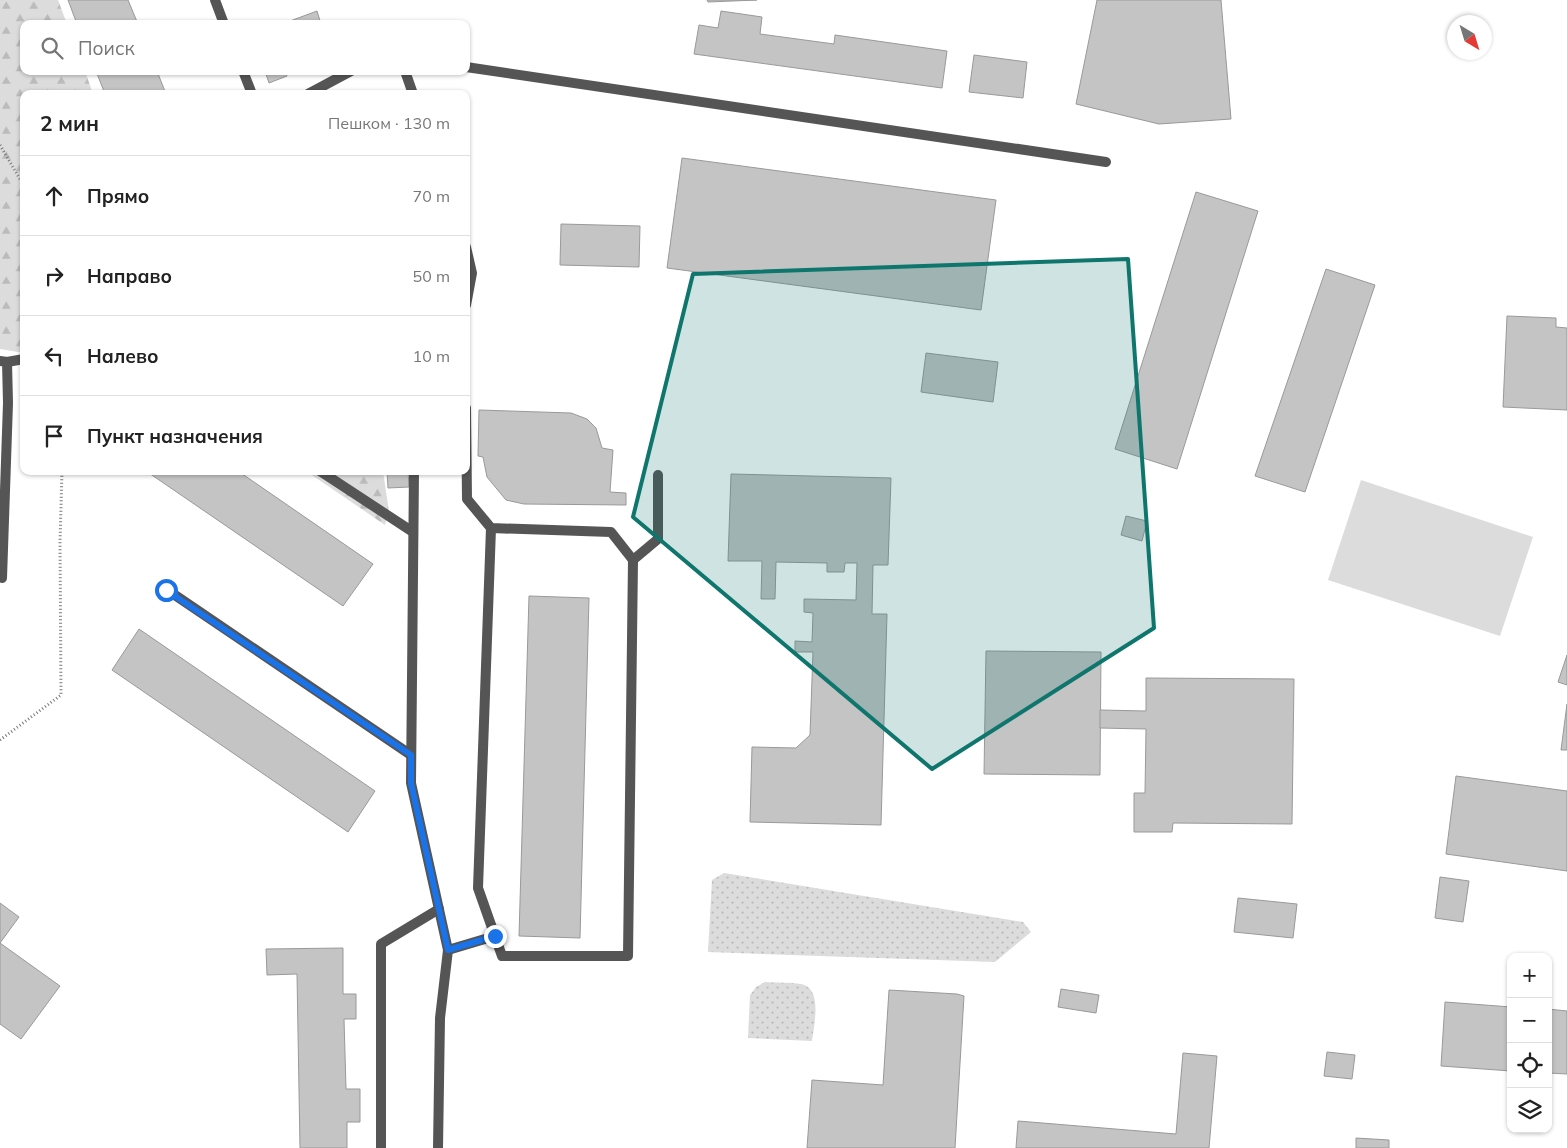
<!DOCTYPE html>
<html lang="ru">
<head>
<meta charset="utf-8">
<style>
	body { margin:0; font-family:Mulish,sans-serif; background:#f2f2f2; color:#222 }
	.controls { position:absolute; right:15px; bottom:15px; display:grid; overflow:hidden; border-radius:10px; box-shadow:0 1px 4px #0004 }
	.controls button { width:45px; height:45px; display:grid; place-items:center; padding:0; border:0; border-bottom:1px solid #e0e0e0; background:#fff; color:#222; font:25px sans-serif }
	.compass { position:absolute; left:1447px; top:15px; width:45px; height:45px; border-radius:50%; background:#fff; box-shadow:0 1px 4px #0004; rotate:142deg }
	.stop { position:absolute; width:15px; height:15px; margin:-11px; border:4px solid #1a73e8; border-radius:50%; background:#fff }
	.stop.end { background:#1a73e8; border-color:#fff; box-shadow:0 1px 5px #0008 }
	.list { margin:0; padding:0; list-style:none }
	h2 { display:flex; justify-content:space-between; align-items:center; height:65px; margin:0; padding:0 20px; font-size:21px }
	h2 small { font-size:16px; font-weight:400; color:#767676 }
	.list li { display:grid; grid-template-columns:32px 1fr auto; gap:15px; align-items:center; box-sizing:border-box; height:80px; padding:0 20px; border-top:1px solid #e0e0e0 }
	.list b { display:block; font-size:19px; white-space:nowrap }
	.list em { font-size:16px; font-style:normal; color:#767676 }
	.icon { flex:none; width:28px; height:28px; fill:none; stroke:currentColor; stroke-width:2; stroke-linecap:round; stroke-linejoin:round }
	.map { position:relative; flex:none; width:1567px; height:1148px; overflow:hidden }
	.search { position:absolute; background:#fff; box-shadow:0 1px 4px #0004; left:20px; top:20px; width:450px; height:55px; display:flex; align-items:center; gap:12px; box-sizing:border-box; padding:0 18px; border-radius:10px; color:#767676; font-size:19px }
	.panel { position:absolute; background:#fff; box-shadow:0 1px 4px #0004; left:20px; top:90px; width:450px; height:385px; border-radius:10px }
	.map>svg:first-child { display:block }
	.grass { fill:url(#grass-dots) }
	.forest { fill:url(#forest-firs) }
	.green { fill:#dcdcdc }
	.building { fill:#c4c4c4; stroke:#999 }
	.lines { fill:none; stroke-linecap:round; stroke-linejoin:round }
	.path { stroke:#777; stroke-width:3; stroke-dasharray:1 2.5; stroke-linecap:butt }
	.lane { stroke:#555; stroke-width:10 }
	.route { stroke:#1a73e8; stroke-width:6 }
	.marked { fill:#0f766e; fill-opacity:0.2; stroke:#0f766e; stroke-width:4; stroke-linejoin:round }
</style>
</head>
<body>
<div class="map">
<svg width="1567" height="1148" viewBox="0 0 1567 1148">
	<defs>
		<pattern id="grass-dots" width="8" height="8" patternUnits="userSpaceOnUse" patternTransform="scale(1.25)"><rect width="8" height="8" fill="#dcdcdc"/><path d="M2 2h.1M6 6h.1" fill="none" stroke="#bbb" stroke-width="1.8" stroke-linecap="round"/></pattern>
		<pattern id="forest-firs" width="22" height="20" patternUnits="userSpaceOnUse" patternTransform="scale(1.25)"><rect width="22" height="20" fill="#dcdcdc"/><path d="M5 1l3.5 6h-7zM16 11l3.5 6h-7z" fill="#bbb"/></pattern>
	</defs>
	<rect width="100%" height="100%" fill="#fff"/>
	<g class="grass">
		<path d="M724,873l299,49 8,10 -36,30 -287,-10 4,-72z"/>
		<path d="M765,982c12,1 25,0 36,2 22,4 13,41 11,57l-64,-3 2,-43 6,-8z"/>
	</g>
	<g class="forest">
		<path d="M0,0h58l9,24h-43v47h61l8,23h-69v259l-24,-4z"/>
		<path d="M306,471h77l6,41 -4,13z"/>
	</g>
	<path class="green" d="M1361,480l172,57 -33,99 -172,-56z"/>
	<g class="building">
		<path d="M68,0h60l10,24h-61z"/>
		<path d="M707,0h50l-49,2z"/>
		<path d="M1097,0h124l10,119 -72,5 -83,-20z"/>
		<path d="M317,11l4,13h-39z"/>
		<path d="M721,11l41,6 -2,17 74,10 1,-9 112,16 -5,37 -248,-34 5,-29 19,3z"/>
		<path d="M974,55l53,7 -4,36 -54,-6z"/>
		<path d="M96,71h61l9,23h-61z"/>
		<path d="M265,71h20l2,5 -18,7z"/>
		<path d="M682,158l314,42 -15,110 -314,-42z"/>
		<path d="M1196,192l62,19 -81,258 -62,-20z"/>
		<path d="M561,224l79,2 -1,41 -79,-2z"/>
		<path d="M1326,269l49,16 -70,207 -50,-16z"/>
		<path d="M1507,316l49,2v9l11,1v82l-64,-3z"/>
		<path d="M926,353l72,9 -5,40 -72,-10z"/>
		<path d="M479,410l92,3 16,6 9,9 6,20 11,2 -3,42 16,1v12l-102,-1 -18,-4 -19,-23 -4,-20 -5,-1z"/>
		<path d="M146,471h92l135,93 -30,42z"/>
		<path d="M387,471h21l1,16 -21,1z"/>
		<path d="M731,474l160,4 -3,87h-15l-1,49h15l-6,211 -131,-3 2,-75 44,1 14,-13 3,-83h-18v-11l17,1 1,-29 -9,-1v-13l52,1 1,-37h-12l-1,9h-17v-9l-51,-1 -1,37h-14l1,-38h-34z"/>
		<path d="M1126,516l21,5 -5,20 -21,-6z"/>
		<path d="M529,596l60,2 -9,340 -61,-2z"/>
		<path d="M139,629l236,162 -27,41 -236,-162z"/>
		<path d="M986,651l115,1 -1,123 -116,-1z"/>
		<path d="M1567,655v30l-9,-3z"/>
		<path d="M1146,678l148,1 -2,145 -119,-1 -1,9h-38v-39h11l1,-64 -46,-1v-18l46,1z"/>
		<path d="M1567,704v46h-6z"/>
		<path d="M1456,776l111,15v80l-121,-17z"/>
		<path d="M1440,877l29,4 -6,41 -28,-4z"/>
		<path d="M1238,898l59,6 -4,34 -59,-6z"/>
		<path d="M0,903l19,14 -19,26 60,43 -39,53 -21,-15z"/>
		<path d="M343,948v46h13v25h-12l2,70h14v33h-13v26h-47l-3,-174 -30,1 -1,-26z"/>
		<path d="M1061,989l38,6 -3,18 -38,-6z"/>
		<path d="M889,990l68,4 7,2 -9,152h-148l5,-68 71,5z"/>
		<path d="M1445,1002l66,5v64l-70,-5z"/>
		<path d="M1548,1009l19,2v63l-19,-1z"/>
		<path d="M1327,1052l28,3 -3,24 -28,-3z"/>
		<path d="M1183,1053l34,3 -8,92h-193l2,-27 158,13z"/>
		<path d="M1356,1138l33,2v8h-33z"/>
	</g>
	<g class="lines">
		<g class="path">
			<path d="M0,145l24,41"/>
			<path d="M0,740l61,-45 -1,-153 2,-71"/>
		</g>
		<g class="lane">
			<path d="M215,0l9,24"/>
			<path d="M466,67l640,95"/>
			<path d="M243,71l9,23"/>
			<path d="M405,71l8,23"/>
			<path d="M308,94l43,-23"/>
			<path d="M466,247l6,26 -6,32"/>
			<path d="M0,361l7,1 1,41 -6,175"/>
			<path d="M7,362l17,-3"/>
			<path d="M466,408l1,91 24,29 -13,360 24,68h126l5,-396 -22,-28 -120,-4"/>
			<path d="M320,471l93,61"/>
			<path d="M414,471l-3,312 37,167 -8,68 -2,130"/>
			<path d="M633,560l25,-21v-64"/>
			<path d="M166,589l245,166"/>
			<path d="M448,950l47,-14"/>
			<path d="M381,1148v-204l58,-35"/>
		</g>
	</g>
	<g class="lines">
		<path class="route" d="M166,590l245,165v28l37,167 47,-14"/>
	</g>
	<path class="marked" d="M1128,259l26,369 -222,141 -299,-252 60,-243z"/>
</svg>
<div class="controls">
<button>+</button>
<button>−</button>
<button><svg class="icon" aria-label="locate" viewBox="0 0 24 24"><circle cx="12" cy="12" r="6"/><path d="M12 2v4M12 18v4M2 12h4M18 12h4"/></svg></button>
<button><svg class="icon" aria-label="layers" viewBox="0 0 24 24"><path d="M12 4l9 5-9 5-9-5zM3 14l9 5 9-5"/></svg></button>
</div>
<svg class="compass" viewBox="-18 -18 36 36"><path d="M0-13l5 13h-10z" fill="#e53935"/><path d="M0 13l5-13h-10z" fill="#767676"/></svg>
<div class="stop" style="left:166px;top:590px"></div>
<div class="stop end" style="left:495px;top:936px"></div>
<div class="search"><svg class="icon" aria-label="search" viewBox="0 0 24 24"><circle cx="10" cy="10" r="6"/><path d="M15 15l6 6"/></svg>Поиск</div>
<section class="panel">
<h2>2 мин<small>Пешком · 130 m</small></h2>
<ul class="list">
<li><svg class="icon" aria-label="ahead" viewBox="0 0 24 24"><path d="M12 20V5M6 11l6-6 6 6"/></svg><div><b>Прямо</b></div><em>70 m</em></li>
<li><svg class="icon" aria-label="right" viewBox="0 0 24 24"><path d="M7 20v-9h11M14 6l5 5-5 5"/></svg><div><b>Направо</b></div><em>50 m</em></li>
<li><svg class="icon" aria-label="left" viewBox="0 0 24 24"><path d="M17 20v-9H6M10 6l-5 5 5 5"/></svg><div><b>Налево</b></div><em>10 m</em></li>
<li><svg class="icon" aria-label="arrive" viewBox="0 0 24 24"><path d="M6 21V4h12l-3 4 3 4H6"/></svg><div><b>Пункт назначения</b></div></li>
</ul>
</section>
</div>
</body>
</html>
